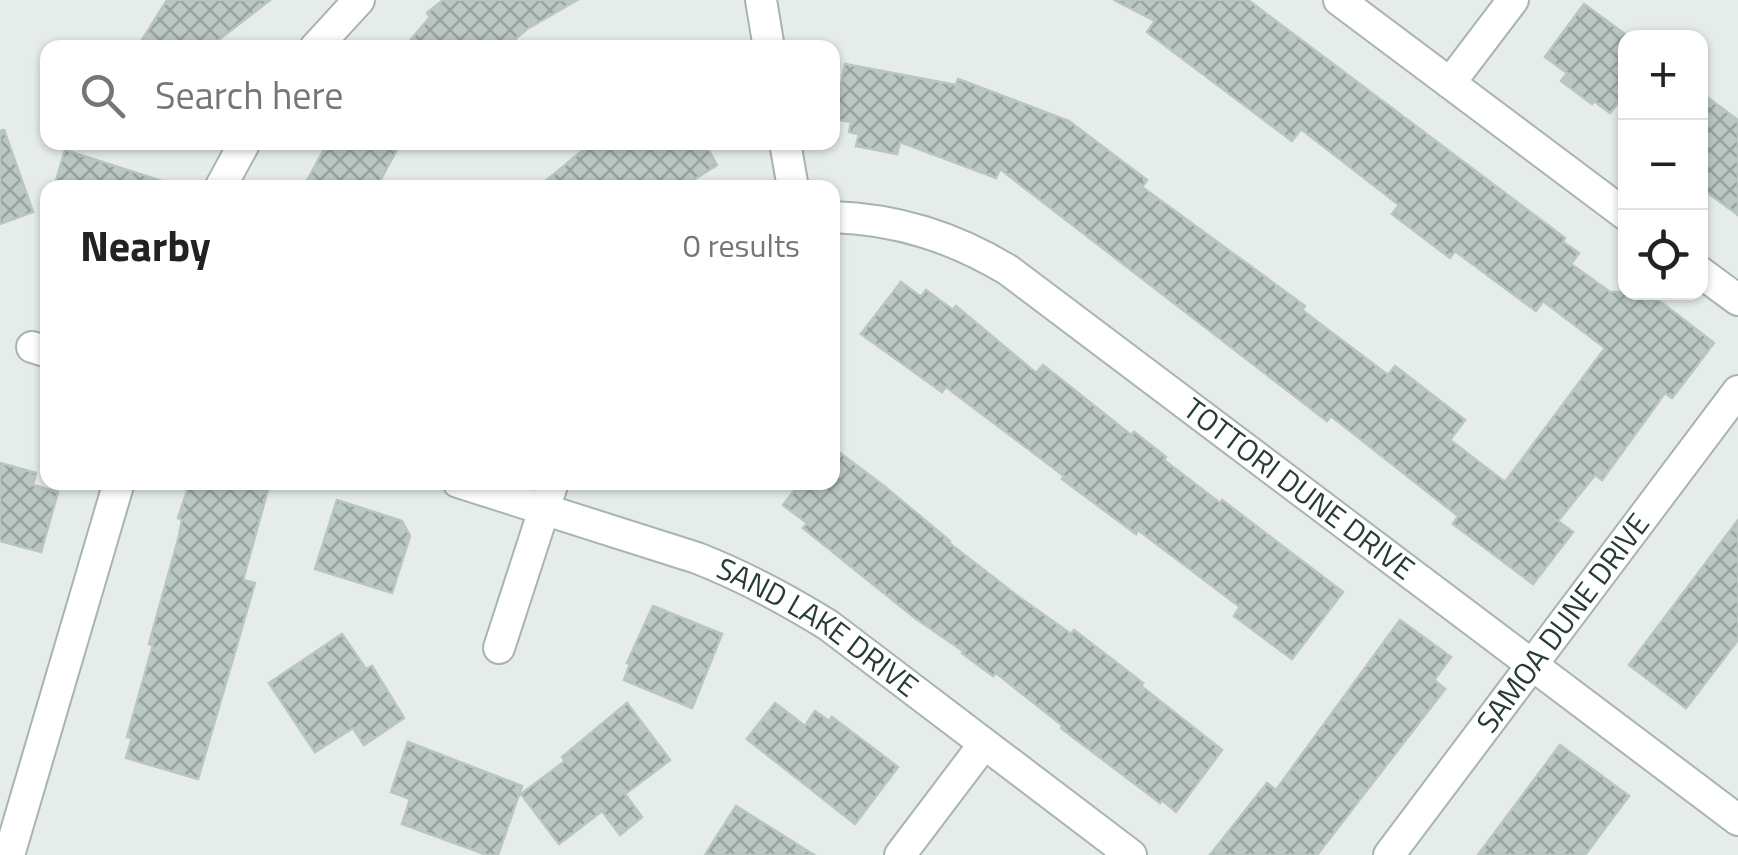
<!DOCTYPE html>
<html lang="en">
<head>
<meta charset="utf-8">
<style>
	body { margin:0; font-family:"Titillium Web",sans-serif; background:#f2f2f2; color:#222 }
	.controls { position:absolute; right:30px; top:30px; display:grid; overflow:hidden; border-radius:20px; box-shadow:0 2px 8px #0004 }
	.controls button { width:90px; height:90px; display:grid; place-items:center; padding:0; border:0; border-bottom:2px solid #e0e0e0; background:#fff; color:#222; font:50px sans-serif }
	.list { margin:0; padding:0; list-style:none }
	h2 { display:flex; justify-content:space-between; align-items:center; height:130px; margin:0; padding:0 40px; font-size:42px }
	h2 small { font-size:32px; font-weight:400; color:#767676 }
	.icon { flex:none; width:55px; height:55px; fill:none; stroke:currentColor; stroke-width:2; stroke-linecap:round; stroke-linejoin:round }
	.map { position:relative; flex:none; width:1738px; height:855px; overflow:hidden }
	.search { position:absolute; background:#fff; box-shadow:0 2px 8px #0004; left:40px; top:40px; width:800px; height:110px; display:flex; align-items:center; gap:25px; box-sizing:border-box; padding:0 35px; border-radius:20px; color:#767676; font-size:38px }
	.panel { position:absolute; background:#fff; box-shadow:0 2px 8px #0004; left:40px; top:180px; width:800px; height:310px; border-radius:20px }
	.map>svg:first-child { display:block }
	.building { fill:url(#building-cross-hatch); stroke:#b8c5c0; stroke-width:2.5 }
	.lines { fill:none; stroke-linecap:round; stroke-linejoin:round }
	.minor-casing { stroke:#a8b4b0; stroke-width:34 }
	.minor { stroke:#fff; stroke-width:30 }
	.labels { text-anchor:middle; stroke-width:9; stroke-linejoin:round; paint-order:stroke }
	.street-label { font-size:30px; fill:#263c36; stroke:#f5f9f7 }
</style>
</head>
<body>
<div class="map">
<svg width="1738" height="855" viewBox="0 0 1738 855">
	<defs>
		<pattern id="building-cross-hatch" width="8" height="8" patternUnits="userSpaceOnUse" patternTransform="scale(2.5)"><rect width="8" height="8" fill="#bac7c2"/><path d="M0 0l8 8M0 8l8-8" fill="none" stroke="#97a39e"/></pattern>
	</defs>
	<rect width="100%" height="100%" fill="#e5ece9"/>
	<g class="building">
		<path d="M167,0h103l-62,48h-71z"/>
		<path d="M443,0h134l-50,29 -22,19h-101l26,-31 -3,-4z"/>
		<path d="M1114,0h134l317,238 -2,4 16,11 -8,11 39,28h38l66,51 -42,55 -7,-5 -63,87 -7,-5 -37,46 15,11 -40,52 -80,-60 5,-8 -127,-100 -4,5 -43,-33 -284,-219 -4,9 -96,-36 -3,12 -41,-8 3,-12 -10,-2 2,-10 -17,-3 11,-55 111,21 2,-6 111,42 78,59 -5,7 163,119 -3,4 86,65 7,-9 70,54 -15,20 55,42 100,-134 -62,-47 -7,10 -81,-60 -5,7 -58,-44 7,-9 -98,-76 -9,12 -145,-109 8,-11z"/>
		<path d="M1584,4l42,31v57l-16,21 -16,-12 -2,3 -31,-23 6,-8 -22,-16z"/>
		<path d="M1700,92l38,28v95l-38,-28z"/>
		<path d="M4,130l29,82 -33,12v-93z"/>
		<path d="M328,142h73l-25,46h-73z"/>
		<path d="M593,142h111l13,23 -37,23h-143z"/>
		<path d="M65,150l97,31 -1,7h-107z"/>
		<path d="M901,282l20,15 5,-7 27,20 3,-4 80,67 7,-8 88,70 3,-3 32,25 -2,3 56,43 2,-3 121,92 -51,67 -58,-43 6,-9 -102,-77 -2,4 -74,-55 2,-3 -118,-89 -4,5 -81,-58z"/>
		<path d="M832,447l52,39 66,55 -1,2 70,54 52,37 3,-4 69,53 -2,3 81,64 -46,62 -14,-12 -2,3 -99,-75 2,-2 -67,-53 -3,3 -31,-23 1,-2 -48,-33 -112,-90 4,-5 -24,-18 18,-23h31z"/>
		<path d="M0,463l36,10 -3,12 25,7 -17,60 -41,-11z"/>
		<path d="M190,482h80l-27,98 12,3 -57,196 -72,-21 6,-20 -5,-1 26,-92 -4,-1 30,-108 3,-16 -4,-2z"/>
		<path d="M337,500l65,21 8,15 -18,57 -77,-24z"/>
		<path d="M1738,520v120l-52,68 -57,-43z"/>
		<path d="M653,606l69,28 -30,74 -68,-28 6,-16 -3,-1z"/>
		<path d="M1400,620l51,37 -17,23 11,9 -128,166h-107l57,-72 9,7z"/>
		<path d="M342,634l24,35 6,-3 32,52 -40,27 -11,-17 -38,24 -46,-69z"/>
		<path d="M627,703l43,57 -45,34 17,23 -22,18 -18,-24 -43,33 -38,-50 44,-33 -3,-4z"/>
		<path d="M775,703l30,23 10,-15 14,10 3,-4 66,50 -43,57 -108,-85z"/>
		<path d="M408,742l114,44 -24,69h-11l-85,-31 8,-25 -19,-7z"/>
		<path d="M1560,745l69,51 -44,59h-107z"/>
		<path d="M736,806l78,49h-109z"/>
	</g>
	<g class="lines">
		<defs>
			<g id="minor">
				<path d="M761,0l8,48"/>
				<path d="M1339,0l287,215"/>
				<path d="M315,48l44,-48"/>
				<path d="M1450,83l63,-83"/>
				<path d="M785,142l8,46"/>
				<path d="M220,188l25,-46"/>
				<path id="s1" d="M832,217c65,2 121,20 176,53l730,550"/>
				<path d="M1700,272l38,28"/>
				<path d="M32,347l16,5"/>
				<path id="s2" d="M458,482l239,76c46,18 89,41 131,67l303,230"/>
				<path d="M499,648l54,-166"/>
				<path d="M9,855l110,-373"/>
				<path d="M900,855l84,-111"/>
				<path id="s3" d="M1389,855l349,-464"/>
			</g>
		</defs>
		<use href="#minor" class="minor-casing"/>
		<use href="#minor" class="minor"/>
	</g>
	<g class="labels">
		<g class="street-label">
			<text dy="10" stroke="none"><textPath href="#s1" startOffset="550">TOTTORI DUNE DRIVE</textPath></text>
			<text dy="10" stroke="none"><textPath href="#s3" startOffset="290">SAMOA DUNE DRIVE</textPath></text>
			<text dy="10" stroke="none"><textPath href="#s2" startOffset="390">SAND LAKE DRIVE</textPath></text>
		</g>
	</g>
</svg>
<div class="controls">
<button>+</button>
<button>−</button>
<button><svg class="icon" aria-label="locate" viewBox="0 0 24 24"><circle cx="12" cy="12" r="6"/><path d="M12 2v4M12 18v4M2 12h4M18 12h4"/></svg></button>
</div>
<div class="search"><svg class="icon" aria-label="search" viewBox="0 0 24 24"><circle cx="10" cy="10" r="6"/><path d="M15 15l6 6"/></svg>Search here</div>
<section class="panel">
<h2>Nearby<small>0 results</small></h2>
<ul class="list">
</ul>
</section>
</div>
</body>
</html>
